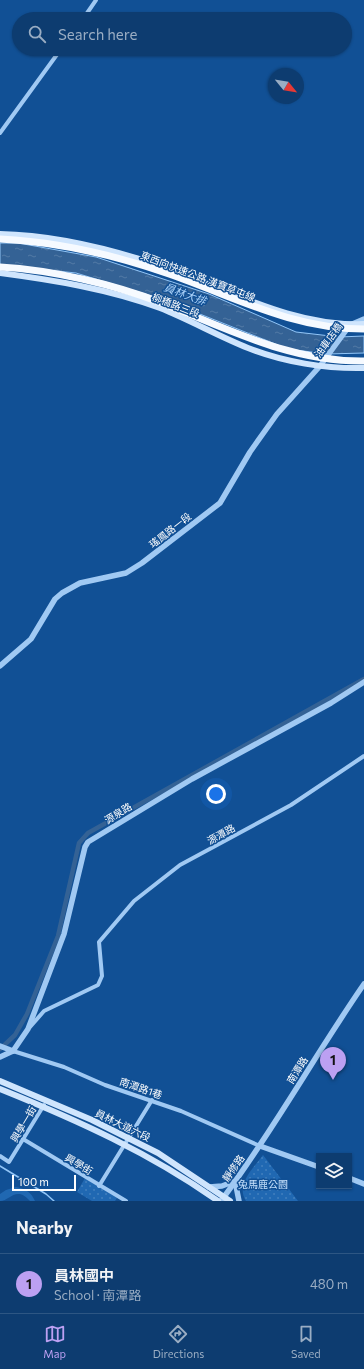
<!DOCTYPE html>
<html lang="en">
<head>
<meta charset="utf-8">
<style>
	body { margin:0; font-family:Commissioner,"Noto Sans TC",sans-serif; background:#1b4778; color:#f1f3f6 }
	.controls { position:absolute; right:12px; bottom:12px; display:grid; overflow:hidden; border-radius:0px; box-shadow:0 1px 3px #0004 }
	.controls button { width:36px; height:36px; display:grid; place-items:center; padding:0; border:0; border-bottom:1px solid #2d5683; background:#0d3c70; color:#f1f3f6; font:20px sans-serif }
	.compass { position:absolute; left:268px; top:68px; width:36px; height:36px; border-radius:50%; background:#0d3c70; box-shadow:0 1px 3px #0004; rotate:120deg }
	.scale { position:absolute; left:12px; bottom:10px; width:64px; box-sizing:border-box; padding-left:4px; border:2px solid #fff; border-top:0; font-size:11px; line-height:14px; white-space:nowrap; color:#fff; -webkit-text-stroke:3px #115095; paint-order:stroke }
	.you { position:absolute; left:216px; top:794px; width:14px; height:14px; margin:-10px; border:3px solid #fff; border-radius:50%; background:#1a73e8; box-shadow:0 0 0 6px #1a73e833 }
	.badge { display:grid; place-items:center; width:26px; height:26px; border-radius:50%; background:#bca0f2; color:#111; font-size:13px; font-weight:700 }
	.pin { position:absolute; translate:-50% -33px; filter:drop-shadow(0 1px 2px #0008) }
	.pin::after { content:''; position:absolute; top:21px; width:14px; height:12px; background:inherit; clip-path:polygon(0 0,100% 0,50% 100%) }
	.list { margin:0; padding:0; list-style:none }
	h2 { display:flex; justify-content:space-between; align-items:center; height:52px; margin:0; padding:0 16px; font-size:17px }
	h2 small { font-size:13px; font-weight:400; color:#9aadc3 }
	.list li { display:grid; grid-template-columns:26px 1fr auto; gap:12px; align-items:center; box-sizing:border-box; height:60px; padding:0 16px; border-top:1px solid #2d5683 }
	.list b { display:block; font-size:15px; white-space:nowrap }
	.list p { margin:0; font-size:13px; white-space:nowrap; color:#9aadc3 }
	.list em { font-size:13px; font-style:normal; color:#9aadc3 }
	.icon { flex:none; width:22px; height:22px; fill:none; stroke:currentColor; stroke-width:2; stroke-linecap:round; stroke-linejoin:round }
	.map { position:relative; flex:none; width:364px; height:1201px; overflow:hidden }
	.search { position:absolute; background:#0d3c70; box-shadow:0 1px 3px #0004; left:12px; right:12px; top:12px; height:44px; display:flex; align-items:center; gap:10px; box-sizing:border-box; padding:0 14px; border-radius:22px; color:#9aadc3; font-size:15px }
	.sheet { height:112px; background:#0d3c70 }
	nav { display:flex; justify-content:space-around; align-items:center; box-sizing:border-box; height:56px; border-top:1px solid #2d5683; background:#0d3c70; font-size:11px; color:#9aadc3 }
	nav a { display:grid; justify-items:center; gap:2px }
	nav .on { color:#bca0f2 }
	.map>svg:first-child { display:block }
	.park { fill:url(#park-dots) }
	.pitch { fill:#2068b2 }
	.water { fill:url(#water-ripples); stroke:#91c5f7 }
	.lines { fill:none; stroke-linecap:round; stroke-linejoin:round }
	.stream { stroke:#91c5f7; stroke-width:1.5 }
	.canal { stroke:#346295; stroke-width:4.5 }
	.minor { stroke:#a0c9f3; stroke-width:4 }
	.tertiary { stroke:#a0c9f3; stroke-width:5.5 }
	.secondary { stroke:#cfe5fd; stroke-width:6 }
	.trunk-bridge { stroke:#f6faff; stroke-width:7 }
	.labels { text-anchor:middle; stroke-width:3; stroke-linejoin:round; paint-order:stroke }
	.street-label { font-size:10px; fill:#fff; stroke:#115095 }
	.park-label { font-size:10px; fill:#c8e2fd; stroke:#115095 }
	.water-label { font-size:11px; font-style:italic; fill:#acd3fa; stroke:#115095 }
</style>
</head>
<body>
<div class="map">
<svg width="364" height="1201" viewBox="0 0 364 1201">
	<defs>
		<pattern id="park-dots" width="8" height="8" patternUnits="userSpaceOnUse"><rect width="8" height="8" fill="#2068b2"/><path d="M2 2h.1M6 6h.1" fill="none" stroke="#417fbe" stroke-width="1.8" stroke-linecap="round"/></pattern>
		<pattern id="water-ripples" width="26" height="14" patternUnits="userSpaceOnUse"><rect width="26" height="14" fill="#346295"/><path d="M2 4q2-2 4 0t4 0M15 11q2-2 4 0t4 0" fill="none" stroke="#527aa5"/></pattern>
	</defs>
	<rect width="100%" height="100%" fill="#115095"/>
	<g class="park">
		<path d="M263,1155l35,46h-52c-11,-17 8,-33 17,-46z"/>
		<path d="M85,1178l32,20 -2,3h-23l-15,-9z"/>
	</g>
	<path class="pitch" d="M16,1187c10,2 15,5 19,14h-5c-14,-16 -20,0 -30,0v-7l6,-4z"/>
	<path class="water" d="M0,243h18l78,14 113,37 87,38 43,5 25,-1v17l-37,1 -39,-5 -126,-50 -86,-26 -76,-8z"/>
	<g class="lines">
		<path class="stream" d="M0,1166l46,28 8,7"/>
		<path class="canal" d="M0,1049l15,-14 12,-21 31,-78 21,-93 9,-10 276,-154"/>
		<g class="minor">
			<path d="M83,19l13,-19"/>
			<path d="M0,133l61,-84"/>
			<path d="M30,1027l14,-16 54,-26 4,-9 -3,-34 35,-41 46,-36 111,-60 73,-49"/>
			<path d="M13,1051l51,16 41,18 76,26 79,35"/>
			<path d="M23,1139l103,62"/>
			<path d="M0,1156l9,6 35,-57"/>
			<path d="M99,1186l53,-86"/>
		</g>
		<g class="tertiary">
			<path d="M0,666l31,-27 24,-40 7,-6 18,-10 46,-10 16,-10 78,-60 30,-51 27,-38 43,-48 30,-41 14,-6"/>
			<path d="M0,1046l13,5"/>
			<path d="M0,1057l13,-6 15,-22 36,-95 21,-87 3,-5 104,-63 139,-76 33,-21"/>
			<path d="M260,1146l59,21"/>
			<path d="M349,1178l15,6"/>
			<path d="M209,1187l13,-1 13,-5 4,20"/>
			<path d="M221,1201c52,-70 94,-146 143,-217"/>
		</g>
		<g class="secondary">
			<path d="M0,234c50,1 102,13 149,28 70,22 139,65 215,62"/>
			<path d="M0,273c53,7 109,16 160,35 30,12 58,28 88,40 35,14 78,21 116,20"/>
			<path d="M0,1081l92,39 66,33 72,48"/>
			<path d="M0,1089c77,31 150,64 218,112"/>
		</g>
		<g class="trunk-bridge">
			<path d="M0,239c58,3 115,16 169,35 66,23 123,55 195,55"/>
			<path d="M0,267c52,3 113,17 162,36 66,26 129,59 202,58"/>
		</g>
	</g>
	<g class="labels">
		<g class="street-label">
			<text transform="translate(198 276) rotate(21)" y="4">東西向快速公路 漢寶草屯線</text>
			<text transform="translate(176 305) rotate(21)" y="4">柳橋路三段</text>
			<text transform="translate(328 340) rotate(-54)" y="4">油車店橋</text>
			<text transform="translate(170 530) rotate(-38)" y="4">瑤鳳路一段</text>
			<text transform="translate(118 813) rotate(-31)" y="4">源泉路</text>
			<text transform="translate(221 834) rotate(-29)" y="4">源潭路</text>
			<text transform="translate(297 1070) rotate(-58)" y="4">南潭路</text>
			<text transform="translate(141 1088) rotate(19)" y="4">南潭路1巷</text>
			<text transform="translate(23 1124) rotate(-59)" y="4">興學一街</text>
			<text transform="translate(123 1125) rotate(26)" y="4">員林大道六段</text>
			<text transform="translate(79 1164) rotate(31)" y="4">興學街</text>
			<text transform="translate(233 1168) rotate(-55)" y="4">靜修路</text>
		</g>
		<g class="park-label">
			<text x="263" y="1188">兔馬鹿公園</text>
		</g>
		<g class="water-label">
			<text transform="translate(185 294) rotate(20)" y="4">員林大排</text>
		</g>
	</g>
</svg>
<div class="controls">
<button><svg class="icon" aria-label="layers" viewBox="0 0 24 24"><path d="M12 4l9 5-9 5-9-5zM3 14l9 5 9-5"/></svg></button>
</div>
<svg class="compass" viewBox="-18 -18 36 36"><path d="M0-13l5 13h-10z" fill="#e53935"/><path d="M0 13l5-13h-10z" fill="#9aadc3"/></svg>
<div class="scale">100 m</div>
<div class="you"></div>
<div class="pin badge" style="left:333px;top:1080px">1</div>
<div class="search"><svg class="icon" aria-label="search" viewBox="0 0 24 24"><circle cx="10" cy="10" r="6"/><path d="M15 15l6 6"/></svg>Search here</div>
</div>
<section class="sheet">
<h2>Nearby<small></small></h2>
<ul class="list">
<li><span class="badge">1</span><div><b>員林國中</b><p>School · 南潭路</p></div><em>480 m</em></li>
</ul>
</section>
<nav>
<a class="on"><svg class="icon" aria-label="map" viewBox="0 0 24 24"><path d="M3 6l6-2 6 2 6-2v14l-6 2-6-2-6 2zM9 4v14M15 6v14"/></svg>Map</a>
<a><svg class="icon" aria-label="directions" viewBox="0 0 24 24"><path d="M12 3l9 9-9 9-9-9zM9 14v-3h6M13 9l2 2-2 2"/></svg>Directions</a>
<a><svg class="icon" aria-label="saved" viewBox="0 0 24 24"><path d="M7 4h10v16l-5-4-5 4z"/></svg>Saved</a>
</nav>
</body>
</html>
